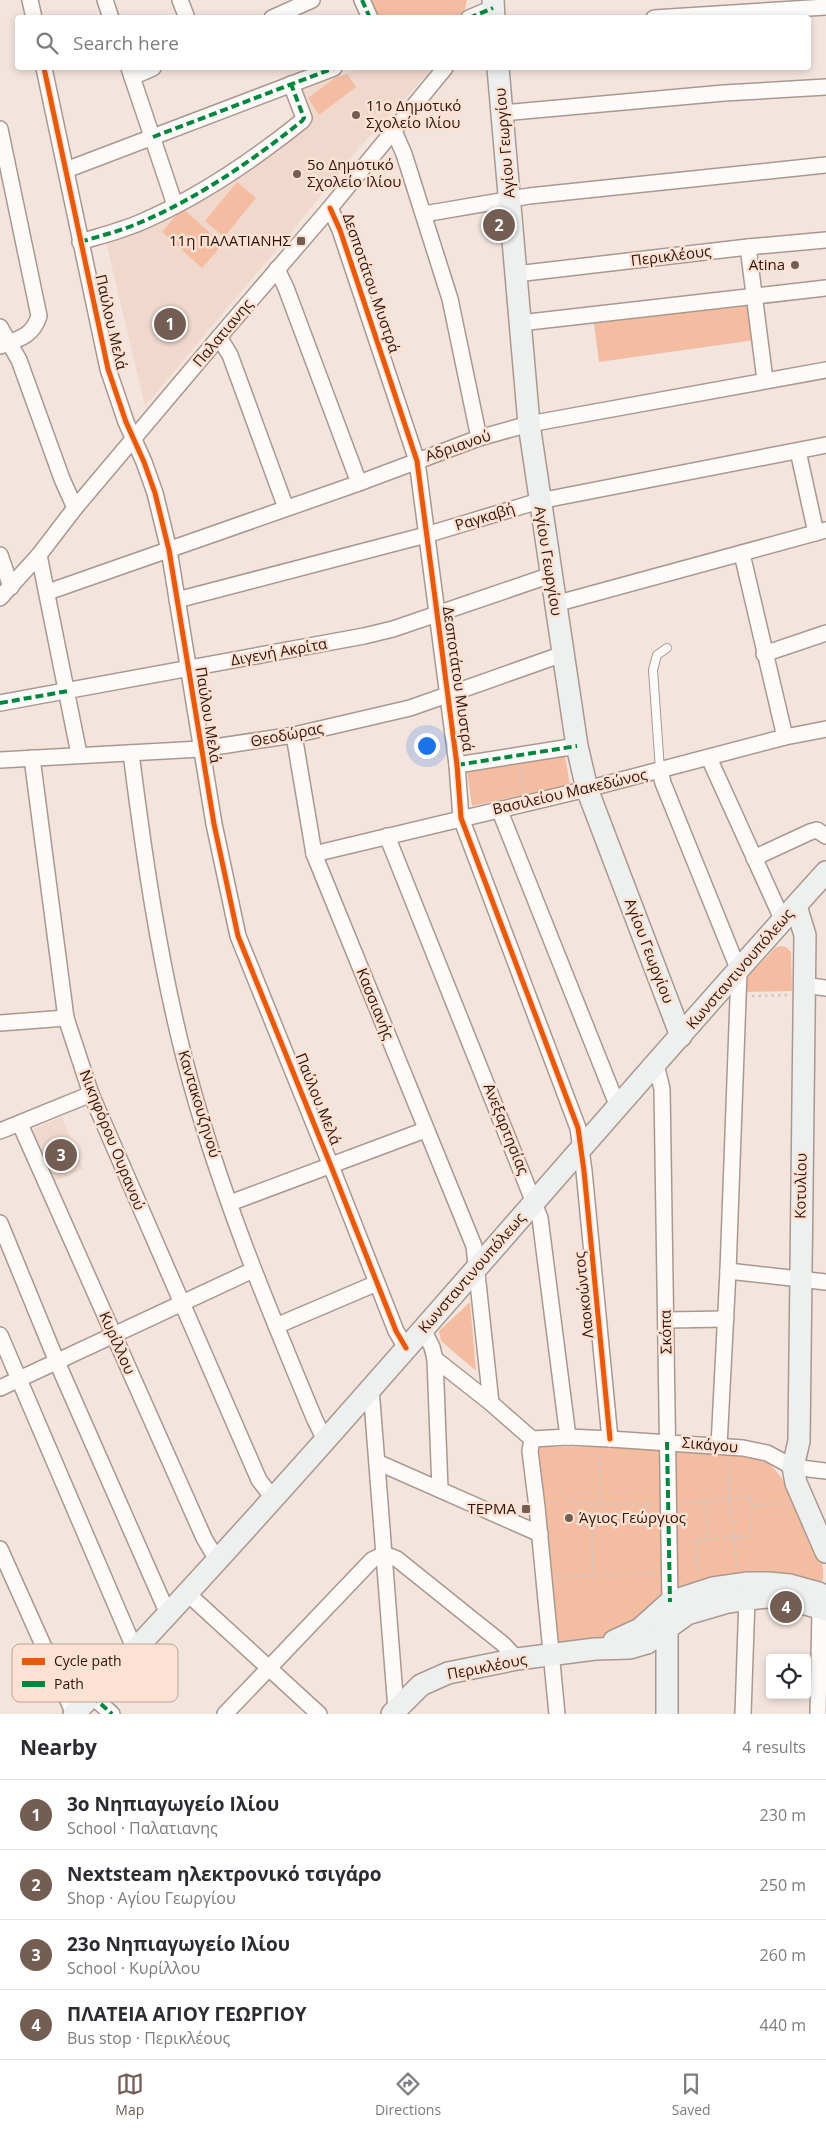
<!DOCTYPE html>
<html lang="en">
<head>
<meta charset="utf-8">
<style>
	body { margin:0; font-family:"Open Sans",sans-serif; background:#f7f7f7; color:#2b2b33 }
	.controls { position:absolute; right:15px; bottom:15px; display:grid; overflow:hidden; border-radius:5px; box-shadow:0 2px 8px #0003 }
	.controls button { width:45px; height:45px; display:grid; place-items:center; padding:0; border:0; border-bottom:1px solid #e1e1e2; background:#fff; color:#2b2b33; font:25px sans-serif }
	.you { position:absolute; left:426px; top:745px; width:18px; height:18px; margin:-12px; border:4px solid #fff; border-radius:50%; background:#1a73e8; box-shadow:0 0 0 8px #1a73e833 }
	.badge { display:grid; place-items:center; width:32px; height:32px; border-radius:50%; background:#745e54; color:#fff; font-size:16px; font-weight:700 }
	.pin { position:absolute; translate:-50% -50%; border:2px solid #fff; box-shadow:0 1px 5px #0006 }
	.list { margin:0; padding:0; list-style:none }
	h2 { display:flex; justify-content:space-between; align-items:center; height:65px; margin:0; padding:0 20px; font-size:21px }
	h2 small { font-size:16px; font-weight:400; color:#7c7c81 }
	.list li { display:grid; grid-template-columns:32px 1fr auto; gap:15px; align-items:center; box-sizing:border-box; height:70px; padding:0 20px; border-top:1px solid #e1e1e2 }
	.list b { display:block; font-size:19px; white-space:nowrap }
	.list p { margin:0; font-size:16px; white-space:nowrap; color:#7c7c81 }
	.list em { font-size:16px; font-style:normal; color:#7c7c81 }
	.icon { flex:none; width:28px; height:28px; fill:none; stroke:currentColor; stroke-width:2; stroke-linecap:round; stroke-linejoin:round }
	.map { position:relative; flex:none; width:826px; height:1714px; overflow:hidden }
	.search { position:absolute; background:#fff; box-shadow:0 2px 8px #0003; left:15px; right:15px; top:15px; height:55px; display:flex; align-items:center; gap:12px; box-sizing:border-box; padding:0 18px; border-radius:5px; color:#7c7c81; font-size:19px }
	.sheet { height:345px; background:#fff }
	nav { display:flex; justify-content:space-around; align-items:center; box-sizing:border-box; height:70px; border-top:1px solid #e1e1e2; background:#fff; font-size:14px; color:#7c7c81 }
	nav a { display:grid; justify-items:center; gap:2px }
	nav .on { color:#745e54 }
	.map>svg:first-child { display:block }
	.built { fill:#f0d8cd }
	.green { fill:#f4bda2 }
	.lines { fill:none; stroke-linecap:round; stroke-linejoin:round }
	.lane-casing { stroke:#aa988f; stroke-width:10 }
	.street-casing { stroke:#aa988f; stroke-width:18 }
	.secondary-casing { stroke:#aa988f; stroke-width:24 }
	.path { stroke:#cdc7c3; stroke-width:2.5; stroke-dasharray:2.5 4; stroke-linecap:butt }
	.lane { stroke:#fdfbfa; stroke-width:8 }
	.street { stroke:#fdfbfa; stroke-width:15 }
	.secondary { stroke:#eeefef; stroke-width:21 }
	.quiet { stroke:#00873e; stroke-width:4; stroke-dasharray:8 4; stroke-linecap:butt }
	.cycleway-casing { stroke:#fde1d3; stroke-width:8 }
	.cycleway { stroke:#e8590c; stroke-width:5 }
	.poi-dot { fill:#745e54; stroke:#fde1d3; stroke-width:2 }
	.labels { text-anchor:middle; stroke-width:5; stroke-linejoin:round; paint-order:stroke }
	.poi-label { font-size:15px; fill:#2f160a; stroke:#fde1d3; text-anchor:start }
	.street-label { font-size:15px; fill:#2f160a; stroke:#fde1d3 }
	.key { fill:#fde1d3; stroke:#bfa497; stroke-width:1 }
	.key-label { font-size:14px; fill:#2f160a }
</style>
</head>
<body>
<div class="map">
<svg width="826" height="1714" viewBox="0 0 826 1714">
	<rect width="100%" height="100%" fill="#f3e4dd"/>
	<g class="built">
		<path d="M361,68h72l-74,80 -60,75 -154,183 -39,-164 168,-92 4,3 13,-16 15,-15 6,-4 -12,-27z"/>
		<path d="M62,1117l21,52 -28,12 -22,-52z"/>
	</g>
	<g class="green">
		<path d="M366,0h101l-3,13 -12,5 -78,-1z"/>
		<path d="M347,74l9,13 -37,28 -11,-17 27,-20z"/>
		<path d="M237,182l19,16 -32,39 -19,-16z"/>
		<path d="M182,208l41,36 -21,24 -40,-36z"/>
		<path d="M751,304l4,36 -156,22 -5,-39z"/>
		<path d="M565,756l5,29 -98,21 -5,-34z"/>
		<path d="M780,946l6,1 5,5 1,39 -45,1v-14l28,-30z"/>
		<path d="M470,1302l6,69 -35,-30 -2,-10z"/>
		<path d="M543,1447h117l97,9c33,15 50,74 65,106 1,8 3,16 -2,23l-166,21 -39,29 -57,9 -22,-192 2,-4z"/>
	</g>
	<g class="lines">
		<defs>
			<path id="lane" d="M660,770l-7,-100 4,-15 10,-7"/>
			<g id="street">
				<path d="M30,0l4,18"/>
				<path d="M105,0l6,18"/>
				<path d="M180,0l7,18"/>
				<path d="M362,0l8,18"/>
				<path d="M272,18l40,-18"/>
				<path d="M469,18l24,-10"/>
				<path d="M654,18l172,-11"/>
				<path d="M44,68l64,301 18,53 18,40 11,31 14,57 45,274 24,112 93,230 65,165 10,17"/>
				<path d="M129,68l46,137"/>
				<path d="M132,77l21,-9"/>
				<path d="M502,113l222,-20 102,-6"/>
				<path d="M0,129l39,187c-6,20 -20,23 -39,30"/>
				<path d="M394,131l10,23 46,145 29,139"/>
				<path d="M66,170l268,-102"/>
				<path d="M330,208l10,22 77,231 40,304 4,53 117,310 6,43 26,268"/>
				<path d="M424,214l105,-18 297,-31"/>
				<path d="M80,242c20,-6 40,-11 59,-19 59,-25 113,-62 163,-102l2,-3 -13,-34"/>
				<path d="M748,247l17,133"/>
				<path d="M277,269l9,19 73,195"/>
				<path d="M516,274l232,-27 78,-7"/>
				<path d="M520,323l306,-35"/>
				<path d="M0,327l19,33 43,119 13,29"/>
				<path d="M219,337l11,18 56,153"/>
				<path d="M798,451l18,82"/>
				<path d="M742,554l43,183"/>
				<path d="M0,555l11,32"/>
				<path d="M39,555l40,199"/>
				<path d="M48,592l311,-109 120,-45 50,-14 297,-54"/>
				<path d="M0,598l39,-43 36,-47 151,-179 104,-121 115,-140"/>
				<path d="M177,600l249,-65 113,-34 287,-56"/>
				<path d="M555,604l271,-74"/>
				<path d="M764,654l62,-21"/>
				<path d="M0,703l364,-67 29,-7 158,-54"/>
				<path d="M294,735l20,119 160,392 17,157"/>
				<path d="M131,753c13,103 28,207 54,308 32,124 81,242 130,359l10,20"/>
				<path d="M32,758l34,260 25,76 168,386 14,18"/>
				<path d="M709,758l74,163"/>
				<path d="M0,760l201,-11 93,-14 116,-27 153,-54"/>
				<path d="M457,765l120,-19"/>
				<path d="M660,770l3,13 76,188 -11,300 -9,175"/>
				<path d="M499,809l119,298"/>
				<path d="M387,836l153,382 28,219"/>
				<path d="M314,854l273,-65 198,-52 41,-8"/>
				<path d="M754,858l56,-26 7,-2 9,6"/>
				<path d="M804,985l22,3"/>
				<path d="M0,1023l66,-5"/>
				<path d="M656,1064l6,25 8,513"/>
				<path d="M20,1124l184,414 13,22"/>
				<path d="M0,1131l91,-37"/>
				<path d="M230,1203l195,-73"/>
				<path d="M0,1223l57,139 111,252"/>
				<path d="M728,1271l98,11"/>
				<path d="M666,1320l60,-1"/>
				<path d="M276,1326l101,-43"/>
				<path d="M423,1329l9,18 3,12 56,44 41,36"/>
				<path d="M0,1335l135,315"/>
				<path d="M435,1359l5,130"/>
				<path d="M0,1388l253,-118"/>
				<path d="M371,1388l25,321"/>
				<path d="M532,1439l36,-2 42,2 133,9 24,5 26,14 33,4"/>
				<path d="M532,1439l-2,12 7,56 20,207"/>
				<path d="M377,1462l163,72"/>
				<path d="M0,1549l74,165"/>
				<path d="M187,1593l132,121"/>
				<path d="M92,1696l20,18"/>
				<path d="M225,1714l147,-154 12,-6 13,5 106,85 14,15"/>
				<path d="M743,1714l4,-116"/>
				<path d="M818,1714l2,-106"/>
			</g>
			<g id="secondary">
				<path d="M493,0l1,18"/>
				<path d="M498,68l31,356 48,322 10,43 94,247"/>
				<path d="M796,906l9,29 -6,506 -6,26 3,16 30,69"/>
				<path d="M614,1641l26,-12 30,-27 43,-14 35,-5h20l22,2 29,8"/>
				<path d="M74,1714c260,-272 499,-563 752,-842"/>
				<path d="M392,1714l29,-29 27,-12 69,-14 78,-10 35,-1 17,-5 40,-29 41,-12 38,-5 36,6 24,7"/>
				<path d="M667,1714v-95"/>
			</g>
		</defs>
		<use href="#lane" class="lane-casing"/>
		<use href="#street" class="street-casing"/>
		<use href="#secondary" class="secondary-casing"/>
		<g class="path">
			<path d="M520,769l3,22"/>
			<path d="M752,996l35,-1"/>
			<path d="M730,1461l-1,38 8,69"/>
			<path d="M705,1501l3,38"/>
			<path d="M551,1503l104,1"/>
			<path d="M683,1503l67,-6 1,9 35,-3"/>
			<path d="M594,1575l-2,-32 8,-40v-50"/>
			<path d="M699,1576l-4,-36 56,-4v-30"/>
			<path d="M557,1577l99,-4"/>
		</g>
		<use href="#lane" class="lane"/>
		<use href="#street" class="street"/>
		<use href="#secondary" class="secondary"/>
		<g class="quiet">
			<path d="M362,0l8,18"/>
			<path d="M469,18l24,-10"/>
			<path d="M153,137l181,-69"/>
			<path d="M80,242c20,-6 40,-11 59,-19 59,-25 113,-62 163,-102l2,-3 -13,-34"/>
			<path d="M0,703l68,-12"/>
			<path d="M457,765l120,-19"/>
			<path d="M667,1442l3,160"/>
			<path d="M92,1696l20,18"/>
		</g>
		<defs>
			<g id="cycleway">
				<path d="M44,68l64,301 18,53 18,40 11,31 14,57 45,274 24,112 93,230 65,165 10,17"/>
				<path d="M330,208l10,22 77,231 40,304 4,53 117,310 6,43 26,268"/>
			</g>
		</defs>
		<use href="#cycleway" class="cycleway-casing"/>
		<use href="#cycleway" class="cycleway"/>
	</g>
	<g class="poi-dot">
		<circle cx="356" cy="115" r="5"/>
		<circle cx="297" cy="174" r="5"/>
		<rect x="296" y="236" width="10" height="10" rx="2.5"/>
		<circle cx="795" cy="265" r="5"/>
		<rect x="521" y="1504" width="10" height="10" rx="2.5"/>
		<circle cx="569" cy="1518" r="5"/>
	</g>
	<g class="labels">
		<g class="poi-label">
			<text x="366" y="111">11ο Δημοτικό<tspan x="366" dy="17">Σχολείο Ιλίου</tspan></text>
			<text x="307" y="170">5ο Δημοτικό<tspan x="307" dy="17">Σχολείο Ιλίου</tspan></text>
			<text x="291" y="246" text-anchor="end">11η ΠΑΛΑΤΙΑΝΗΣ</text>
			<text x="785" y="270" text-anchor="end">Atina</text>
			<text x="516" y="1514" text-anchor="end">ΤΕΡΜΑ</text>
			<text x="579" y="1523">Άγιος Γεώργιος</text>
		</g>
		<g class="street-label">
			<text transform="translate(505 143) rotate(-95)" y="5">Αγίου Γεωργίου</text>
			<text transform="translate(671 256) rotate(-7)" y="5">Περικλέους</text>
			<text transform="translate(371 283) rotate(71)" y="5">Δεσποτάτου Μυστρά</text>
			<text transform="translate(111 322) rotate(77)" y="5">Παύλου Μελά</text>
			<text transform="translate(223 333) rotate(-50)" y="5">Παλατιανης</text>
			<text transform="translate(458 446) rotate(-19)" y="5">Αδριανού</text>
			<text transform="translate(485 517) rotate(-17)" y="5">Ραγκαβή</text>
			<text transform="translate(548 561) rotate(81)" y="5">Αγίου Γεωργίου</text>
			<text transform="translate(279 652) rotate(-10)" y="5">Διγενή Ακρίτα</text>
			<text transform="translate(458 679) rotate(82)" y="5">Δεσποτάτου Μυστρά</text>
			<text transform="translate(208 715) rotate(81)" y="5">Παύλου Μελά</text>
			<text transform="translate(287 735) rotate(-11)" y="5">Θεοδώρας</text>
			<text transform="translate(570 792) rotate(-13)" y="5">Βασιλείου Μακεδώνος</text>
			<text transform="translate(649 951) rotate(69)" y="5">Αγίου Γεωργίου</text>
			<text transform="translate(740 969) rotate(-49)" y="5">Κωνσταντινουπόλεως</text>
			<text transform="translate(375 1004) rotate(68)" y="5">Κασσιανής</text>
			<text transform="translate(318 1099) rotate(68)" y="5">Παύλου Μελά</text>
			<text transform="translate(199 1104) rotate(73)" y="5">Καντακουζηνού</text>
			<text transform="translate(506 1129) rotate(68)" y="5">Ανεξαρτησίας</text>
			<text transform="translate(112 1140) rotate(68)" y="5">Νικηφόρου Ουρανού</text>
			<text transform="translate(801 1186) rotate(-89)" y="5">Κοτυλίου</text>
			<text transform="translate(472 1273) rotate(-49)" y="5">Κωνσταντινουπόλεως</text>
			<text transform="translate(584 1295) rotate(-96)" y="5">Λαοκοώντος</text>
			<text transform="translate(666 1332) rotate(-91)" y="5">Σκόπα</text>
			<text transform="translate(117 1343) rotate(66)" y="5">Κυρίλλου</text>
			<text transform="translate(710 1445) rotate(5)" y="5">Σικάγου</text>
			<text transform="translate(487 1667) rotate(-11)" y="5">Περικλέους</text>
		</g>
	</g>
	<rect x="12" y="1644" width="166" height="58" rx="8" class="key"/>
	<rect x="22" y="1658" width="23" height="7" fill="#e8590c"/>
	<rect x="22" y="1681" width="23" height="6" fill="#00873e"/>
	<g class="key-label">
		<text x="54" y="1666">Cycle path</text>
		<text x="54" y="1689">Path</text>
	</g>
</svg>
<div class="controls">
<button><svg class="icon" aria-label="locate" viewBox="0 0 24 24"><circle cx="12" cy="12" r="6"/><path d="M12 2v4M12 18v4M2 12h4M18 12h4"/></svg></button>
</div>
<div class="you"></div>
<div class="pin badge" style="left:170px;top:324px">1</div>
<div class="pin badge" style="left:499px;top:225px">2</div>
<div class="pin badge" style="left:61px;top:1155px">3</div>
<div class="pin badge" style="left:786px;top:1607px">4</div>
<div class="search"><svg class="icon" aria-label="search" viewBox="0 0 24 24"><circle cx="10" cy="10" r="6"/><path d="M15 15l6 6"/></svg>Search here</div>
</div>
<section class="sheet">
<h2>Nearby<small>4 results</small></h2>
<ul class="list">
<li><span class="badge">1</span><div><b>3ο Νηπιαγωγείο Ιλίου</b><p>School · Παλατιανης</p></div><em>230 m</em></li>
<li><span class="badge">2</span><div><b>Nextsteam ηλεκτρονικό τσιγάρο</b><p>Shop · Αγίου Γεωργίου</p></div><em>250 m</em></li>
<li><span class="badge">3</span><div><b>23ο Νηπιαγωγείο Ιλίου</b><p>School · Κυρίλλου</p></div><em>260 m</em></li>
<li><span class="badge">4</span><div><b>ΠΛΑΤΕΙΑ ΑΓΙΟΥ ΓΕΩΡΓΙΟΥ</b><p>Bus stop · Περικλέους</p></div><em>440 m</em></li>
</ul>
</section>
<nav>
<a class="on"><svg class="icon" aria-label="map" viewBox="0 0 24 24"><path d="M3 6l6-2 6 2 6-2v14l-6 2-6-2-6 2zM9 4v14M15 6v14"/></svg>Map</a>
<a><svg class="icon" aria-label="directions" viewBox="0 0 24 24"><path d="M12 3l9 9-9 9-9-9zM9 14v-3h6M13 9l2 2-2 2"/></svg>Directions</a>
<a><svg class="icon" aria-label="saved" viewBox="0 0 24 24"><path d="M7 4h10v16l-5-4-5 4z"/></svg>Saved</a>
</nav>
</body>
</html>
